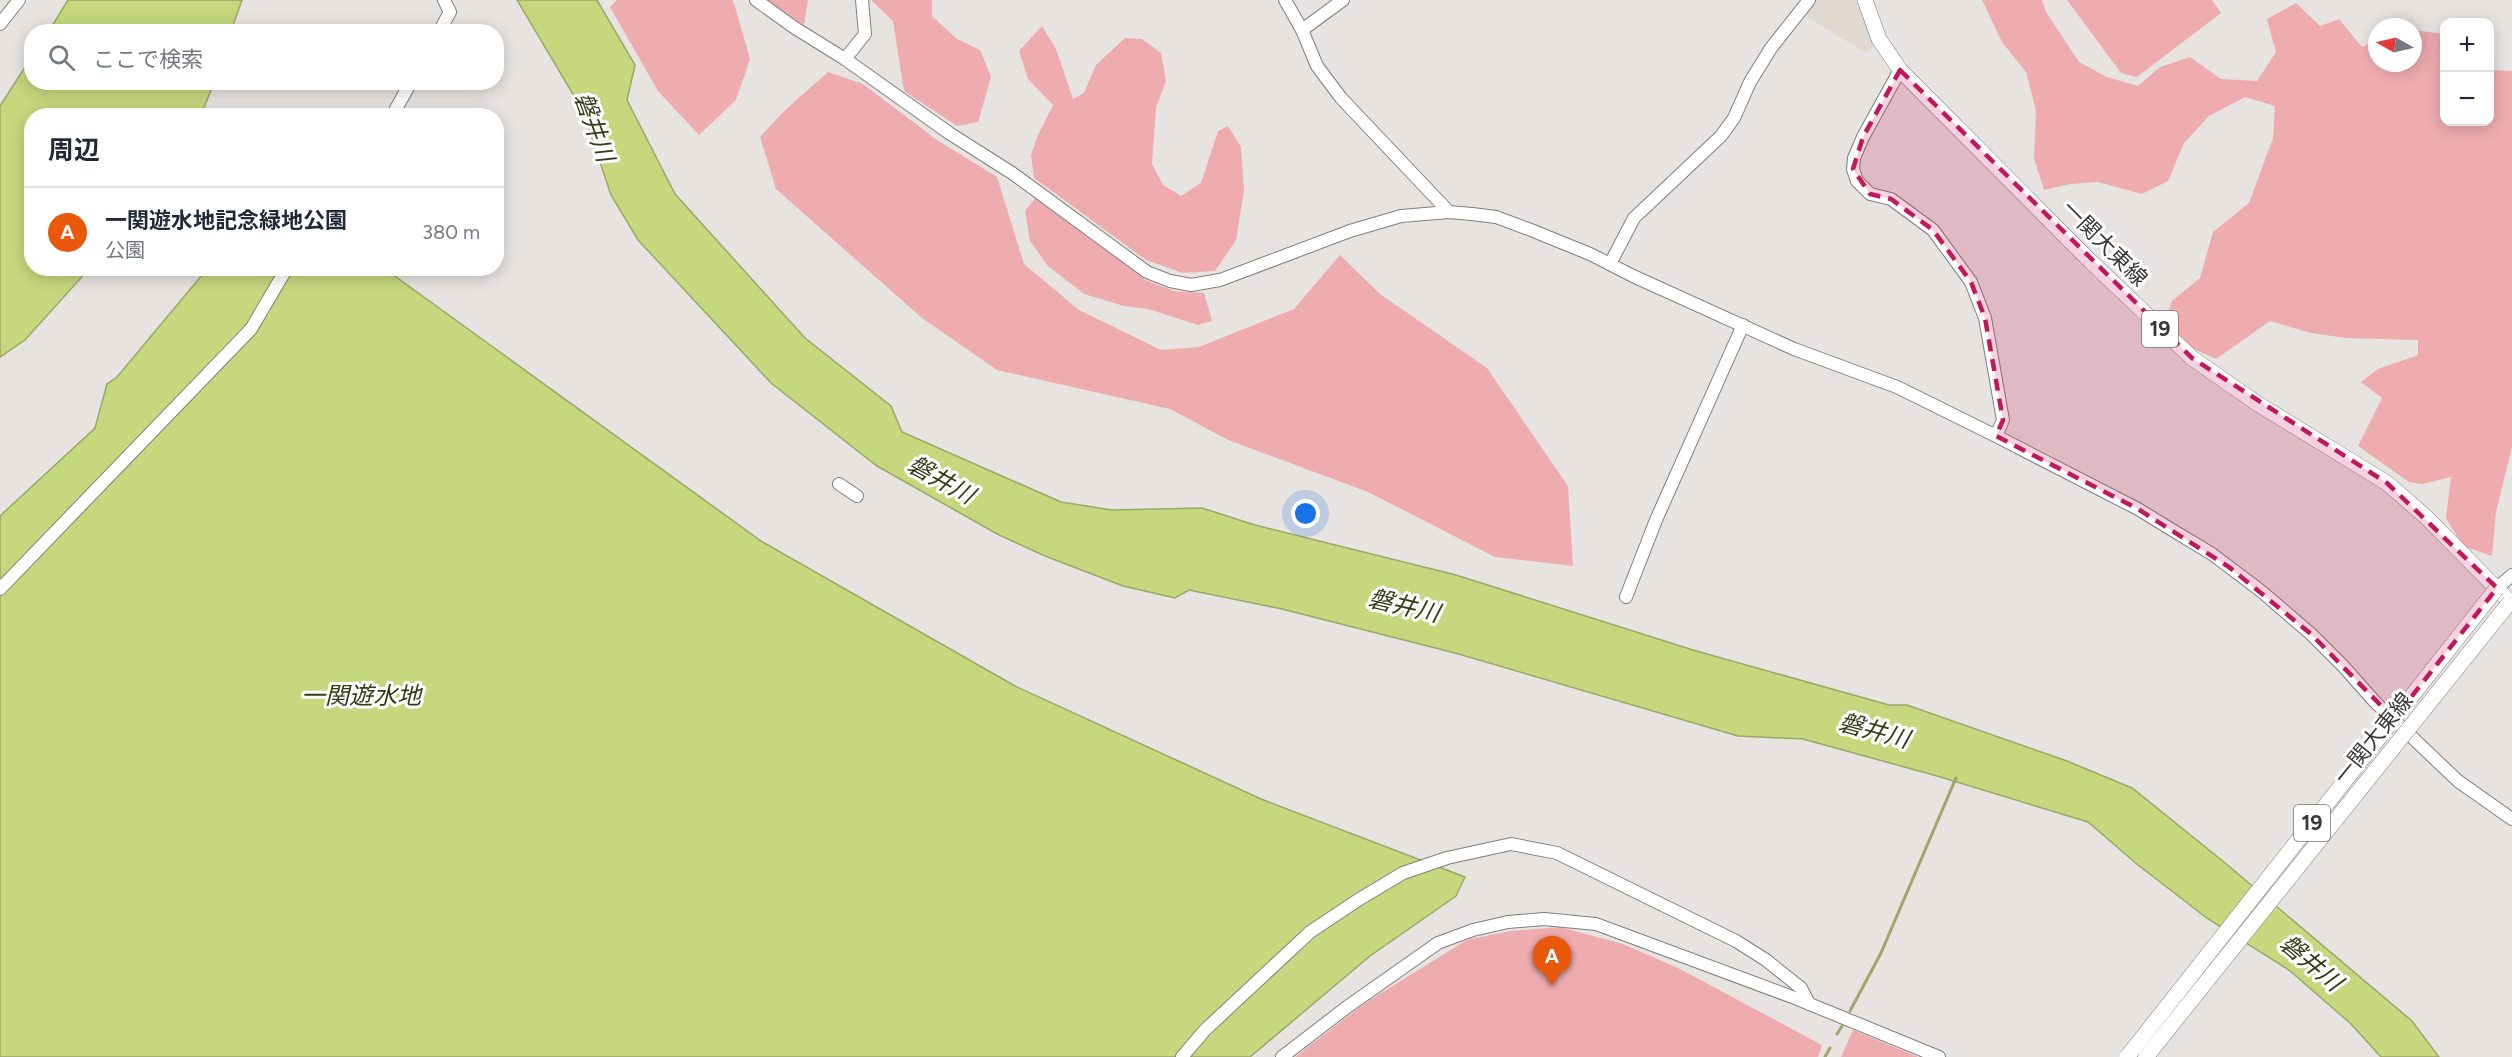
<!DOCTYPE html>
<html lang="ja">
<head>
<meta charset="utf-8">
<style>
	body { margin:0; font-family:Figtree,"Noto Sans JP",sans-serif; background:#f6f6f7; color:#1f2937 }
	.controls { position:absolute; right:18px; top:18px; display:grid; overflow:hidden; border-radius:12px; box-shadow:0 3px 15px #0003 }
	.controls button { width:54px; height:54px; display:grid; place-items:center; padding:0; border:0; border-bottom:2px solid #e0e1e3; background:#fff; color:#1f2937; font:30px sans-serif }
	.compass { position:absolute; left:2368px; top:18px; width:54px; height:54px; border-radius:50%; background:#fff; box-shadow:0 3px 15px #0003; rotate:278deg }
	.you { position:absolute; left:1306px; top:514px; width:21px; height:21px; margin:-15px; border:4px solid #fff; border-radius:50%; background:#1a73e8; box-shadow:0 0 0 9px #1a73e833 }
	.badge { display:grid; place-items:center; width:39px; height:39px; border-radius:50%; background:#ea580c; color:#fff; font-size:20px; font-weight:700 }
	.pin { position:absolute; translate:-50% -50px; filter:drop-shadow(0 2px 3px #0008) }
	.pin::after { content:''; position:absolute; top:32px; width:21px; height:18px; background:inherit; clip-path:polygon(0 0,100% 0,50% 100%) }
	.list { margin:0; padding:0; list-style:none }
	h2 { display:flex; justify-content:space-between; align-items:center; height:78px; margin:0; padding:0 24px; font-size:26px }
	h2 small { font-size:20px; font-weight:400; color:#747a83 }
	.list li { display:grid; grid-template-columns:39px 1fr auto; gap:18px; align-items:center; box-sizing:border-box; height:90px; padding:0 24px; border-top:2px solid #e0e1e3 }
	.list b { display:block; font-size:22px; white-space:nowrap }
	.list p { margin:0; font-size:20px; white-space:nowrap; color:#747a83 }
	.list em { font-size:20px; font-style:normal; color:#747a83 }
	.icon { flex:none; width:33px; height:33px; fill:none; stroke:currentColor; stroke-width:2; stroke-linecap:round; stroke-linejoin:round }
	.map { position:relative; flex:none; width:2512px; height:1057px; overflow:hidden }
	.search { position:absolute; background:#fff; box-shadow:0 3px 15px #0003; left:24px; top:24px; width:480px; height:66px; display:flex; align-items:center; gap:15px; box-sizing:border-box; padding:0 21px; border-radius:24px; color:#747a83; font-size:22px }
	.panel { position:absolute; background:#fff; box-shadow:0 3px 15px #0003; left:24px; top:108px; width:480px; height:168px; border-radius:24px }
	.map>svg:first-child { display:block }
	.built { fill:#e1d8cf }
	.green { fill:#eeacaf }
	.water { fill:#c6d77d; stroke:#9ca768; stroke-width:1.5 }
	.lines { fill:none; stroke-linecap:round; stroke-linejoin:round }
	.stream { stroke:#9ca768; stroke-width:3 }
	.minor-casing { stroke:#817e7b; stroke-width:14 }
	.major-casing { stroke:#817e7b; stroke-width:16 }
	.minor { stroke:#fff; stroke-width:12 }
	.major { stroke:#fff; stroke-width:15 }
	.major-bridge-casing { stroke:#817e7b; stroke-width:16; stroke-linecap:butt }
	.major-bridge { stroke:#fff; stroke-width:15 }
	.marked { fill:#c2185b; fill-opacity:0.2; stroke:#c2185b; stroke-width:4.5; stroke-dasharray:12 8; stroke-linejoin:round }
	.labels { text-anchor:middle; stroke-width:6; stroke-linejoin:round; paint-order:stroke }
	.shield { fill:#fff; stroke:#757473; stroke-width:1.5 }
	.shield-label { font-size:21px; font-weight:bold; fill:#3a3837 }
	.street-label { font-size:22px; fill:#3a3837; stroke:#fff }
	.water-label { font-size:24px; font-style:italic; fill:#343b15; stroke:#fff }
</style>
</head>
<body>
<div class="map">
<svg width="2512" height="1057" viewBox="0 0 2512 1057">
	<rect width="100%" height="100%" fill="#e7e3e0"/>
	<path class="built" d="M1814,0h43l17,45 -8,8 -57,-35 -2,-6z"/>
	<g class="green">
		<path d="M617,0h116l17,59 -14,41 -37,35 -41,-44 -48,-84z"/>
		<path d="M767,0h41l-4,25z"/>
		<path d="M871,0h61v16l25,23 23,11 11,27 -13,45 -21,4 -53,-35 -11,-70z"/>
		<path d="M1982,0h60l4,12 33,50 28,15 31,9 22,-19 30,-10 31,22 36,2 19,-29 -9,-33 29,-16 24,23 19,-7 23,28 15,-7v23h36v-33l31,4v88h46v-52l22,1v376l-16,65 -4,44 -29,-10 -17,-28 5,-41 -29,7 -13,-2 -51,-36 24,-48 -21,-16 17,-13 40,-14v-15l-72,-2 -35,-5 -41,-12 -54,38 -29,-13 -21,-28 6,-17 28,-23 13,-46 36,-29 24,-65 2,-32 -30,-9 -36,19 -25,27 -16,38 -26,13 -44,-12 -28,2 -26,6 -10,-32 2,-48 -10,-38 -24,-30z"/>
		<path d="M2067,0h145l9,13 -84,64 -16,-4z"/>
		<path d="M1042,26l14,23 17,50 11,-6 12,-28 29,-27 17,1 19,14 5,28 -10,27 -4,56 11,21 18,11 20,-13 17,-52 10,-5 13,21 3,44 -8,49 -21,31 -32,2 -37,-13 -112,-82 -3,-23 7,-20 15,-30 -25,-26 -9,-28z"/>
		<path d="M828,72l35,12 74,56 60,37 27,87 55,46 82,40 38,-3 95,-38 46,-54 40,39 107,74 81,118 5,80 -78,-9 -127,-65 -140,-52 -58,-31 -173,-39 -75,-52 -146,-129 -16,-52 24,-26z"/>
		<path d="M1037,196l108,84 29,11 30,2 8,28 -14,4 -50,-16 -24,-3 -40,-12 -36,-28 -18,-25 -5,-30z"/>
		<path d="M1560,927l63,17 57,25 142,76 -4,12h-523l70,-54 102,-63 43,-9z"/>
		<path d="M1853,1030l65,27h-77z"/>
	</g>
	<g class="water">
		<path d="M68,0h174l-11,31h-182z"/>
		<path d="M517,0h80l38,65 -8,35 48,94 130,144 86,68 11,26 159,70 51,8 90,-2 53,17 201,50 237,75 196,55h18l160,56 65,27 92,74 188,159 27,36h-58l-30,-33 -62,-54 -81,-51 -70,-54 -50,-43 -151,-46 -134,-37 -65,-3 -283,-83 -173,-44 -93,-19 -14,8 -52,-12 -78,-30 -46,-21 -122,-69 -106,-83 -133,-143 -27,-45 -28,-84z"/>
		<path d="M31,58l1,24 182,1 -13,32 -169,1v152l57,1 -64,71 -25,17v-251z"/>
		<path d="M207,269h178l376,272 254,145 246,113 204,78 -9,19 -86,60 -120,101h-1250v-541l95,-88 12,-44 10,-7z"/>
	</g>
	<g class="lines">
		<g class="stream">
			<path d="M1850,1011l31,-58 75,-175"/>
			<path d="M1837,1034l5,-8"/>
			<path d="M1825,1057l5,-9"/>
		</g>
		<defs>
			<g id="minor">
				<path d="M756,0l39,28 50,31 104,74 63,40 135,99 23,9 21,4 29,-5 130,-49 51,-15 48,-4 23,2 24,3 35,13 59,24 43,22 161,73 103,38 99,49 142,73 31,19 43,26 49,37 50,43 33,33 31,35 83,79 54,38"/>
				<path d="M1285,0l17,30 15,36 24,32 108,114"/>
				<path d="M0,24l19,-24"/>
				<path d="M1302,30l41,-30"/>
				<path d="M439,32l11,-20 -6,-12"/>
				<path d="M845,59l20,-25 -3,-34"/>
				<path d="M1900,70l-37,67 -9,21 -1,11 4,12 13,13 21,5 42,31 38,52 14,36 18,102 -7,16"/>
				<path d="M392,116l19,-34"/>
				<path d="M1610,264l24,-46 87,-82 13,-18 16,-36 21,-34 38,-48"/>
				<path d="M839,484l18,12"/>
				<path d="M2497,588l15,-13"/>
				<path d="M0,589l251,-260 36,-61"/>
				<path d="M1626,597l30,-77 87,-195"/>
				<path d="M1182,1057l23,-27 105,-98 48,-32 45,-27 44,-15 64,-14 46,9 179,88 30,19 35,28 8,16"/>
				<path d="M1282,1057l65,-50 91,-64 35,-13 35,-8 36,-3 52,5 199,74 144,59"/>
			</g>
			<path id="major" d="M1865,0l14,39 21,31 186,187 106,101 66,46 129,79 39,34 84,85"/>
		</defs>
		<use href="#minor" class="minor-casing"/>
		<use href="#major" class="major-casing"/>
		<use href="#minor" class="minor"/>
		<use href="#major" class="major"/>
		<defs>
			<g id="major-bridge">
				<path d="M2127,1057l370,-469"/>
				<path d="M2146,1057l364,-455"/>
			</g>
		</defs>
		<use href="#major-bridge" class="major-bridge-casing"/>
		<use href="#major-bridge" class="major-bridge"/>
	</g>
	<path class="marked" d="M1900,70l292,288 195,125 110,105 -103,131 -83,-85 -82,-67 -91,-58 -142,-73 7,-16 -18,-102 -14,-36 -38,-52 -42,-31 -21,-5 -17,-25 10,-32z"/>
	<g class="labels">
		<g class="shield">
			<rect x="2142" y="311" width="36" height="36" rx="4.5"/>
			<rect x="2294" y="805" width="36" height="36" rx="4.5"/>
		</g>
		<g class="shield-label">
			<text x="2160" y="336">19</text>
			<text x="2312" y="830">19</text>
		</g>
		<g class="street-label">
			<text transform="translate(2105 243) rotate(45)" y="8">一関大東線</text>
			<text transform="translate(2373 738) rotate(-51)" y="8">一関大東線</text>
		</g>
		<g class="water-label">
			<text transform="translate(594 127) rotate(70)" y="8">磐井川</text>
			<text transform="translate(941 480) rotate(29)" y="8">磐井川</text>
			<text transform="translate(1404 606) rotate(13)" y="8">磐井川</text>
			<text x="361" y="704">一関遊水地</text>
			<text transform="translate(1874 731) rotate(15)" y="8">磐井川</text>
			<text transform="translate(2311 963) rotate(40)" y="8">磐井川</text>
		</g>
	</g>
</svg>
<div class="controls">
<button>+</button>
<button>−</button>
</div>
<svg class="compass" viewBox="-18 -18 36 36"><path d="M0-13l5 13h-10z" fill="#e53935"/><path d="M0 13l5-13h-10z" fill="#747a83"/></svg>
<div class="you"></div>
<div class="pin badge" style="left:1552px;top:986px">A</div>
<div class="search"><svg class="icon" aria-label="search" viewBox="0 0 24 24"><circle cx="10" cy="10" r="6"/><path d="M15 15l6 6"/></svg>ここで検索</div>
<section class="panel">
<h2>周辺<small></small></h2>
<ul class="list">
<li><span class="badge">A</span><div><b>一関遊水地記念緑地公園</b><p>公園</p></div><em>380 m</em></li>
</ul>
</section>
</div>
</body>
</html>
